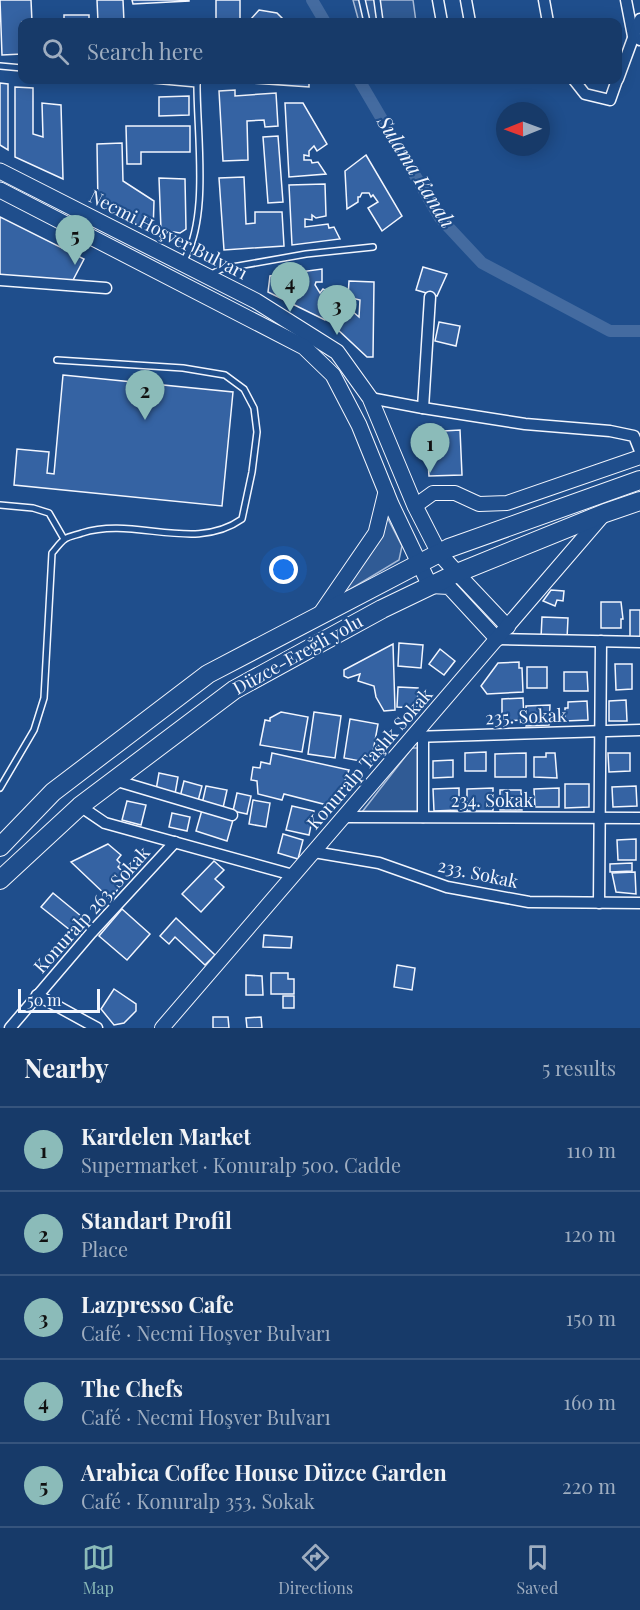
<!DOCTYPE html>
<html lang="en">
<head>
<meta charset="utf-8">
<style>
	body { margin:0; font-family:"Playfair Display",serif; background:#20416f; color:#f1f3f6 }
	.compass { position:absolute; left:496px; top:102px; width:54px; height:54px; border-radius:50%; background:#173a69; box-shadow:0 3px 15px #0003; rotate:269deg }
	.scale { position:absolute; left:18px; bottom:15px; width:82px; box-sizing:border-box; padding-left:6px; border:3px solid #f2f6ff; border-top:0; font-size:16px; line-height:21px; white-space:nowrap; color:#f2f6ff; -webkit-text-stroke:4px #1f4e8c; paint-order:stroke }
	.you { position:absolute; left:284px; top:570px; width:21px; height:21px; margin:-15px; border:4px solid #fff; border-radius:50%; background:#1a73e8; box-shadow:0 0 0 9px #1a73e833 }
	.badge { display:grid; place-items:center; width:39px; height:39px; border-radius:50%; background:#8bbbb9; color:#111; font-size:20px; font-weight:700 }
	.pin { position:absolute; translate:-50% -50px; filter:drop-shadow(0 2px 3px #0008) }
	.pin::after { content:''; position:absolute; top:32px; width:21px; height:18px; background:inherit; clip-path:polygon(0 0,100% 0,50% 100%) }
	.list { margin:0; padding:0; list-style:none }
	h2 { display:flex; justify-content:space-between; align-items:center; height:78px; margin:0; padding:0 24px; font-size:26px }
	h2 small { font-size:20px; font-weight:400; color:#9eadc0 }
	.list li { display:grid; grid-template-columns:39px 1fr auto; gap:18px; align-items:center; box-sizing:border-box; height:84px; padding:0 24px; border-top:2px solid #36547d }
	.list b { display:block; font-size:22px; white-space:nowrap }
	.list p { margin:0; font-size:20px; white-space:nowrap; color:#9eadc0 }
	.list em { font-size:20px; font-style:normal; color:#9eadc0 }
	.icon { flex:none; width:33px; height:33px; fill:none; stroke:currentColor; stroke-width:2; stroke-linecap:round; stroke-linejoin:round }
	.map { position:relative; flex:none; width:640px; height:1028px; overflow:hidden }
	.search { position:absolute; background:#173a69; box-shadow:0 3px 15px #0003; left:18px; right:18px; top:18px; height:66px; display:flex; align-items:center; gap:15px; box-sizing:border-box; padding:0 21px; border-radius:12px; color:#9eadc0; font-size:22px }
	.sheet { height:498px; background:#173a69 }
	nav { display:flex; justify-content:space-around; align-items:center; box-sizing:border-box; height:84px; border-top:2px solid #36547d; background:#173a69; font-size:16px; color:#9eadc0 }
	nav a { display:grid; justify-items:center; gap:3px }
	nav .on { color:#8bbbb9 }
	.map>svg:first-child { display:block }
	.green { fill:#305b95; stroke:#a8bbd7; stroke-width:1.5 }
	.lines { fill:none; stroke-linecap:round; stroke-linejoin:round }
	.canal { stroke:#446ba0; stroke-width:12 }
	.building { fill:#3563a3; stroke:#f2f6ff; stroke-width:1.5 }
	.lane-casing { stroke:#f2f6ff; stroke-width:8 }
	.street-casing { stroke:#f2f6ff; stroke-width:13 }
	.secondary-casing { stroke:#f2f6ff; stroke-width:16 }
	.primary-casing { stroke:#f2f6ff; stroke-width:17 }
	.highway-casing { stroke:#f2f6ff; stroke-width:20 }
	.lane { stroke:#1f4e8c; stroke-width:5 }
	.street { stroke:#1f4e8c; stroke-width:10 }
	.secondary { stroke:#1f4e8c; stroke-width:14 }
	.primary { stroke:#1f4e8c; stroke-width:15 }
	.highway { stroke:#1f4e8c; stroke-width:18 }
	.labels { text-anchor:middle; stroke-width:4.5; stroke-linejoin:round; paint-order:stroke }
	.street-label { font-size:18px; fill:#f2f6ff; stroke:#1f4e8c }
	.water-label { font-size:20px; font-style:italic; fill:#f2f6ff; stroke:#1f4e8c }
</style>
</head>
<body>
<div class="map">
<svg width="640" height="1028" viewBox="0 0 640 1028">
	<rect width="100%" height="100%" fill="#1f4e8c"/>
	<g class="green">
		<path d="M353,0h60l3,22h-57z"/>
		<path d="M386,515l16,31 -3,14 -55,33z"/>
		<path d="M412,748h7v63l-57,1z"/>
	</g>
	<g class="lines">
		<g class="canal">
			<path d="M312,0l13,22"/>
			<path d="M359,80l81,138 42,45 128,68h30"/>
		</g>
	</g>
	<g class="building">
		<path d="M0,0h31l1,22h-10v32l-20,1z"/>
		<path d="M97,0h26l1,22h-26z"/>
		<path d="M132,0h57v1l-56,3z"/>
		<rect x="216" y="0" width="24" height="22"/>
		<path d="M259,10l18,3 9,9h-35l-1,-2z"/>
		<rect x="64" y="15" width="25" height="7"/>
		<path d="M238,80h71v7l-71,-5z"/>
		<path d="M0,83l8,1v66l-8,-5z"/>
		<path d="M15,87l18,1v46l10,3 -1,-34 19,2 2,74 -48,-22z"/>
		<path d="M235,90v6l41,-3 2,33 -13,1 -1,-7 -17,1 1,39 -25,1 -4,-70z"/>
		<path d="M189,96v19l-30,1v-19z"/>
		<path d="M285,103h18l24,41 -10,7 -3,-5 -5,5v5l-5,-1v5h7l1,3 6,-1 8,12 -37,3z"/>
		<path d="M126,126h64v26h-49v12h-14z"/>
		<path d="M278,136l5,66 -15,1 -5,-66z"/>
		<path d="M122,143l1,38 31,20 -1,32 -55,-28 -1,-61z"/>
		<path d="M366,155l36,61 -20,15 -14,-23 10,-6 -5,-7 -2,2 -2,-4h-7l-2,4h-2v5l-11,7 -2,-38z"/>
		<path d="M244,177l2,47 9,-1v-11h27l2,34 -60,4 -5,-72z"/>
		<path d="M159,178l26,1 1,50 -6,4 -19,-3z"/>
		<path d="M325,184l1,32 -10,2 -4,-3v5l-7,-1v8l23,-3 1,4 5,-1 6,12 -48,6 -3,-60z"/>
		<path d="M0,217l84,42 -12,23 -72,-4z"/>
		<path d="M423,267l24,7 -10,22 -21,-6z"/>
		<path d="M322,269v13h-6l-1,3 5,8 3,-4 15,8 -13,23 -57,-28 2,-16z"/>
		<path d="M349,281l25,1 -1,75h-6l-32,-30 9,-23 15,13 1,-17 -12,-3z"/>
		<path d="M439,322l21,4 -4,20 -21,-5z"/>
		<path d="M63,375l170,17 -11,114 -208,-21 3,-36 32,3 -2,21 7,1z"/>
		<path d="M460,430l2,45 -33,1 -3,-44z"/>
		<path d="M551,590l13,1 -1,10 -6,-1 -2,6 -12,-5z"/>
		<path d="M601,602h20l2,17h-2v9h-20z"/>
		<rect x="630" y="610" width="10" height="29"/>
		<path d="M542,617l26,1 -1,21 -26,-1z"/>
		<path d="M399,643l24,2 -2,23 -23,-2z"/>
		<path d="M393,644l2,66 -11,1 -8,-14 -2,-11 -16,-5 2,-7 -12,4 -4,-2v-6z"/>
		<path d="M440,649l15,12 -11,14 -15,-11z"/>
		<path d="M519,662v6h3l1,24 -36,2 -6,-8 17,-23z"/>
		<path d="M615,664h17v25l-16,1z"/>
		<rect x="527" y="667" width="20" height="21"/>
		<path d="M564,672h23l1,19h-24z"/>
		<path d="M398,687l20,1 -1,20 -20,-1z"/>
		<path d="M523,698l1,22 -22,1v-22z"/>
		<path d="M626,700l1,21h-18v-20z"/>
		<path d="M587,701l1,19 -23,1v-13h3v-6z"/>
		<path d="M550,705l-1,20 -23,1v-20z"/>
		<path d="M281,712l27,5 -6,35 -42,-7 5,-25 5,1v-3z"/>
		<path d="M314,712l27,4 -6,42 -27,-4z"/>
		<path d="M350,719l28,5 -7,39 -27,-5z"/>
		<path d="M486,752v19h-21v-18z"/>
		<path d="M272,753l77,17 -14,37 -51,-13 -2,6 -24,-6 -1,-13 -6,-1 2,-13 7,1 1,-6 9,2z"/>
		<path d="M526,753v24h-31v-23z"/>
		<path d="M546,753h9l2,25 -23,-1v-20h12z"/>
		<path d="M608,753h22v18l-21,1z"/>
		<path d="M453,760v17l-20,1v-17z"/>
		<path d="M159,773l19,4 -3,17 -19,-4z"/>
		<path d="M184,781l18,5 -4,15 -18,-4z"/>
		<path d="M565,784h24v23l-24,1z"/>
		<path d="M206,786l21,4 -4,18 -21,-4z"/>
		<path d="M636,786l1,20 -24,1 -1,-20z"/>
		<path d="M459,788v22l-25,1 -1,-22z"/>
		<path d="M493,788v23h-26v-22z"/>
		<path d="M559,788v19h-24l-1,-18z"/>
		<path d="M500,790h21l1,20h-22z"/>
		<path d="M237,793l14,3 -4,18 -14,-3z"/>
		<path d="M253,800l17,3 -4,24 -17,-3z"/>
		<path d="M127,801l19,4 -5,20 -19,-5z"/>
		<path d="M292,806l22,5 -5,24 -23,-5z"/>
		<path d="M202,810l31,10 -6,21 -31,-10z"/>
		<path d="M172,813l18,4 -3,14 -18,-4z"/>
		<path d="M283,834l20,6 -5,19 -20,-6z"/>
		<path d="M636,839v21h-18l-1,-20z"/>
		<path d="M108,844l13,11 -4,5 4,4 -3,3 10,10 -18,22 -39,-37z"/>
		<path d="M214,861l10,9 -9,9 9,8 -23,25 -19,-18z"/>
		<path d="M632,863v8l-22,1v-8z"/>
		<path d="M635,872l1,22 -20,-2 -4,-19z"/>
		<path d="M53,893l28,23 -11,14 -29,-23z"/>
		<path d="M122,909l28,25 -23,26 -28,-24z"/>
		<path d="M176,918l39,37 -10,10 -30,-28 -6,7 -9,-8z"/>
		<path d="M264,935l28,2 -1,11 -28,-1z"/>
		<path d="M397,965l18,3 -3,22 -18,-3z"/>
		<path d="M271,973h17v6h6v15h-23z"/>
		<path d="M246,975l16,1 1,19h-17z"/>
		<path d="M114,989l22,15v7l-12,12 -10,2 -13,-16z"/>
		<rect x="283" y="996" width="11" height="12"/>
		<path d="M213,1017h15l1,11h-16z"/>
		<path d="M261,1017l1,11h-15l-1,-10z"/>
	</g>
	<g class="lines">
		<defs>
			<g id="lane">
				<path d="M362,0l5,22"/>
				<path d="M377,0l3,22"/>
				<path d="M0,66l22,2"/>
				<path d="M153,80l44,4"/>
				<path d="M182,263c29,-42 14,-133 15,-183"/>
				<path d="M210,275l11,-6 85,-15 67,-7"/>
				<path d="M0,505l33,3 16,5 15,26"/>
				<path d="M0,788l34,-58 10,-32 8,-145c4,-4 8,-11 13,-14 4,-3 12,-4 17,-6 53,-17 112,20 160,-14l10,-47 5,-40 -3,-24 -10,-19 -19,-14 -42,-7 -126,-8"/>
			</g>
			<g id="street">
				<path d="M438,0l4,22"/>
				<path d="M466,0l4,22"/>
				<path d="M544,0l4,22"/>
				<path d="M626,0l7,36 7,4"/>
				<path d="M618,79l22,-60"/>
				<path d="M574,80l11,14 25,6 7,-20"/>
				<path d="M0,280l106,8"/>
				<path d="M430,297l-7,111 102,16 85,7 24,5 6,15"/>
				<path d="M370,398l53,10"/>
				<path d="M497,639l143,3"/>
				<path d="M413,737l227,-7"/>
				<path d="M114,780l118,35"/>
				<path d="M80,806l25,17 188,52"/>
				<path d="M344,817l296,1"/>
				<path d="M423,817v-81"/>
				<path d="M314,852l65,11 68,24 82,15 111,1"/>
				<path d="M599,903l2,-262"/>
				<path d="M37,995l60,33"/>
				<path d="M10,1028l81,-95 84,-91"/>
			</g>
			<g id="secondary">
				<path d="M415,506l18,-13h22l24,11 28,-1 133,-46"/>
				<path d="M457,573l51,54"/>
				<path d="M430,586l19,1 48,52"/>
				<path d="M162,1028l442,-514"/>
			</g>
			<g id="primary">
				<path d="M0,171l256,130 81,51 33,46 45,108 24,47 18,20"/>
				<path d="M0,190l304,157 29,28 26,50 32,79 39,82"/>
				<path d="M319,616l57,-83 10,-41"/>
			</g>
			<g id="highway">
				<path d="M0,847l53,-55 155,-118 241,-126 191,-68"/>
				<path d="M0,880l80,-74 154,-116 148,-81 75,-36 148,-60 35,-12"/>
			</g>
		</defs>
		<use href="#lane" class="lane-casing"/>
		<use href="#street" class="street-casing"/>
		<use href="#secondary" class="secondary-casing"/>
		<use href="#primary" class="primary-casing"/>
		<use href="#highway" class="highway-casing"/>
		<use href="#lane" class="lane"/>
		<use href="#street" class="street"/>
		<use href="#secondary" class="secondary"/>
		<use href="#primary" class="primary"/>
		<use href="#highway" class="highway"/>
	</g>
	<g class="labels">
		<g class="street-label">
			<text transform="translate(168 235) rotate(27)" y="6">Necmi Hoşver Bulvarı</text>
			<text transform="translate(298 655) rotate(-29)" y="6">Düzce-Ereğli yolu</text>
			<text transform="translate(526 717) rotate(-2)" y="6">235. Sokak</text>
			<text transform="translate(370 759) rotate(-49)" y="6">Konuralp Taşlık Sokak</text>
			<text x="492" y="807">234. Sokak</text>
			<text transform="translate(478 874) rotate(12)" y="6">233. Sokak</text>
			<text transform="translate(92 910) rotate(-48)" y="6">Konuralp 263. Sokak</text>
		</g>
		<g class="water-label">
			<text transform="translate(416 172) rotate(58)" y="7">Sulama Kanalı</text>
		</g>
	</g>
</svg>
<svg class="compass" viewBox="-18 -18 36 36"><path d="M0-13l5 13h-10z" fill="#e53935"/><path d="M0 13l5-13h-10z" fill="#9eadc0"/></svg>
<div class="scale">50 m</div>
<div class="you"></div>
<div class="pin badge" style="left:430px;top:473px">1</div>
<div class="pin badge" style="left:145px;top:420px">2</div>
<div class="pin badge" style="left:337px;top:335px">3</div>
<div class="pin badge" style="left:290px;top:312px">4</div>
<div class="pin badge" style="left:75px;top:265px">5</div>
<div class="search"><svg class="icon" aria-label="search" viewBox="0 0 24 24"><circle cx="10" cy="10" r="6"/><path d="M15 15l6 6"/></svg>Search here</div>
</div>
<section class="sheet">
<h2>Nearby<small>5 results</small></h2>
<ul class="list">
<li><span class="badge">1</span><div><b>Kardelen Market</b><p>Supermarket · Konuralp 500. Cadde</p></div><em>110 m</em></li>
<li><span class="badge">2</span><div><b>Standart Profil</b><p>Place</p></div><em>120 m</em></li>
<li><span class="badge">3</span><div><b>Lazpresso Cafe</b><p>Café · Necmi Hoşver Bulvarı</p></div><em>150 m</em></li>
<li><span class="badge">4</span><div><b>The Chefs</b><p>Café · Necmi Hoşver Bulvarı</p></div><em>160 m</em></li>
<li><span class="badge">5</span><div><b>Arabica Coffee House Düzce Garden</b><p>Café · Konuralp 353. Sokak</p></div><em>220 m</em></li>
</ul>
</section>
<nav>
<a class="on"><svg class="icon" aria-label="map" viewBox="0 0 24 24"><path d="M3 6l6-2 6 2 6-2v14l-6 2-6-2-6 2zM9 4v14M15 6v14"/></svg>Map</a>
<a><svg class="icon" aria-label="directions" viewBox="0 0 24 24"><path d="M12 3l9 9-9 9-9-9zM9 14v-3h6M13 9l2 2-2 2"/></svg>Directions</a>
<a><svg class="icon" aria-label="saved" viewBox="0 0 24 24"><path d="M7 4h10v16l-5-4-5 4z"/></svg>Saved</a>
</nav>
</body>
</html>
